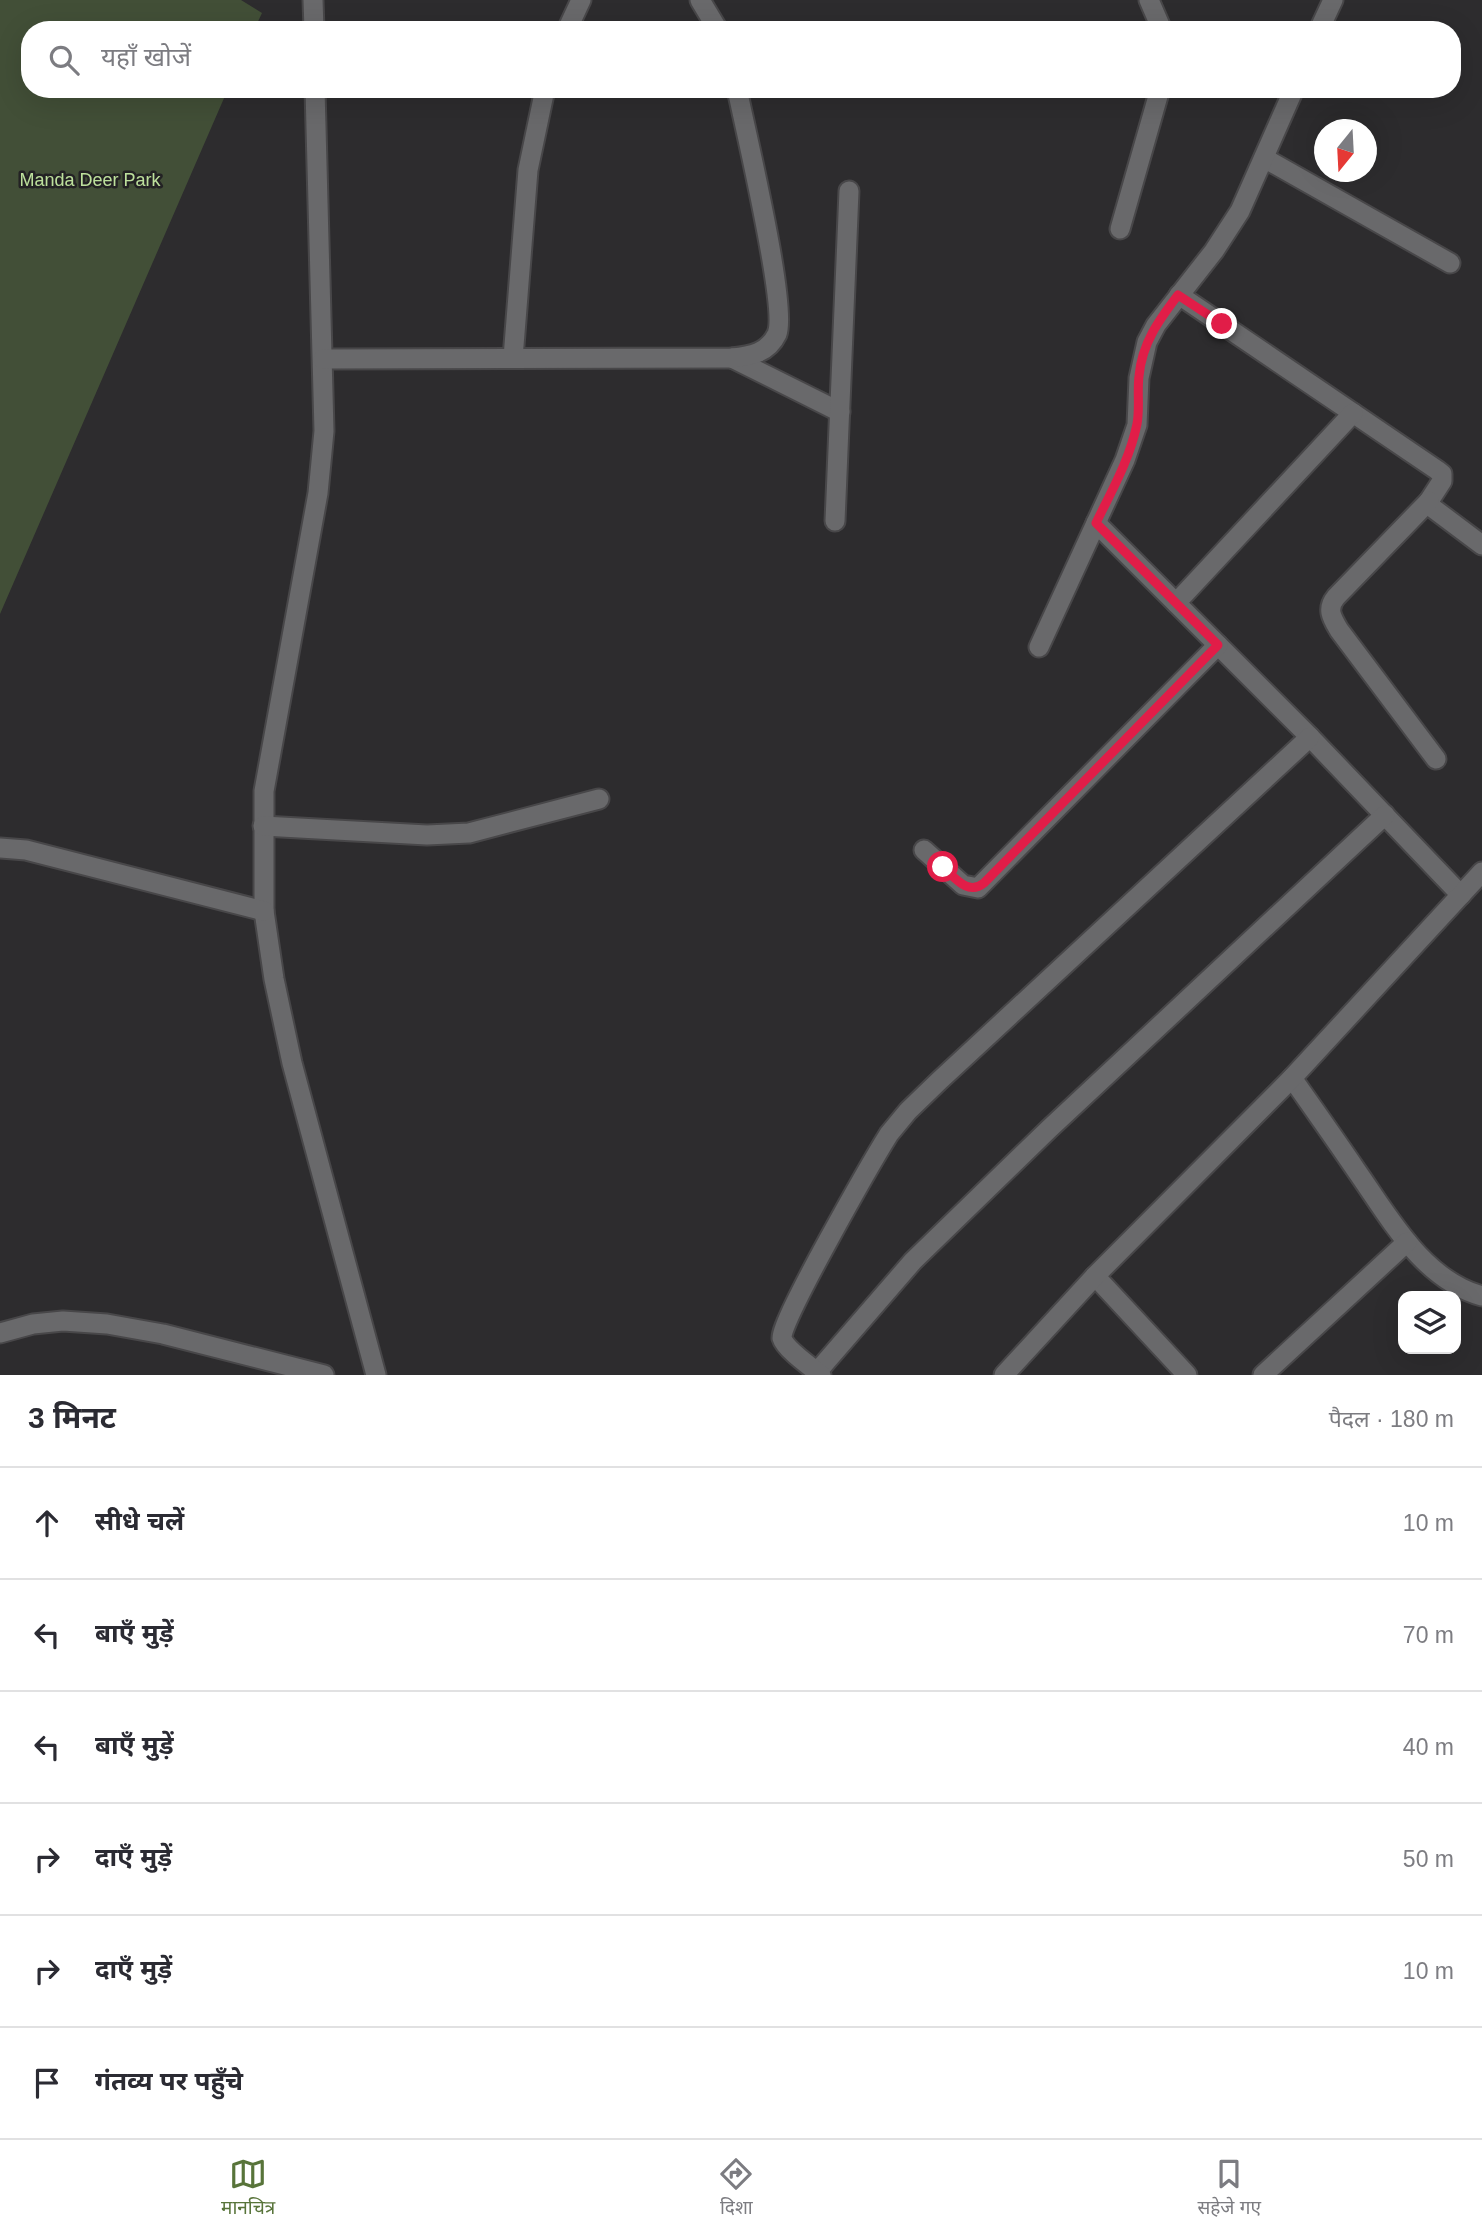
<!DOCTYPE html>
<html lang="hi">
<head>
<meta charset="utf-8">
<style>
	body { margin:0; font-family:Helvetica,"Noto Sans Devanagari",sans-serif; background:#f2f2f3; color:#2b2b33 }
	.controls { position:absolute; right:21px; bottom:21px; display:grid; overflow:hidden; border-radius:14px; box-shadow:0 7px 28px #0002 }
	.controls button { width:63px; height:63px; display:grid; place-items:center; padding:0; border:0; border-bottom:2px solid #e1e1e2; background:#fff; color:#2b2b33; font:35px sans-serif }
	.compass { position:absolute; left:1314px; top:119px; width:63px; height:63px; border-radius:50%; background:#fff; box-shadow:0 7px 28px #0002; rotate:198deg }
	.stop { position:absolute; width:21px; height:21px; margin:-16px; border:5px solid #e11d48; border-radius:50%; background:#fff }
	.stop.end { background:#e11d48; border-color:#fff; box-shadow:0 2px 7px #0008 }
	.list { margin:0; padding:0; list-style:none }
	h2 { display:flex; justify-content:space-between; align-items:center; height:91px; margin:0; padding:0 28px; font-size:30px }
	h2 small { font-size:23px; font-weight:400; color:#7c7c81 }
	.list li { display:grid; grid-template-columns:46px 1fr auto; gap:21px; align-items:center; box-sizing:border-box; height:112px; padding:0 28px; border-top:2px solid #e1e1e2 }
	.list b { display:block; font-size:26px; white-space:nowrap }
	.list em { font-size:23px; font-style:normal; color:#7c7c81 }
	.icon { flex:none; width:38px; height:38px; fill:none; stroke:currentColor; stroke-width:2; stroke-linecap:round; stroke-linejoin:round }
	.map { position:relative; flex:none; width:1482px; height:1375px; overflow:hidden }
	.search { position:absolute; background:#fff; box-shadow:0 7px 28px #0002; left:21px; right:21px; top:21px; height:77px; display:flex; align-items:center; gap:18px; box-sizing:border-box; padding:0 24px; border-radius:28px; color:#7c7c81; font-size:26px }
	.sheet { height:763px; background:#fff }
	nav { display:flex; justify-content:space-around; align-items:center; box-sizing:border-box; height:98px; border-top:2px solid #e1e1e2; background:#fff; font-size:19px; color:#7c7c81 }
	nav a { display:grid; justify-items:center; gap:4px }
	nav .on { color:#58743a }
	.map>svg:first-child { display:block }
	.green { fill:#424f37 }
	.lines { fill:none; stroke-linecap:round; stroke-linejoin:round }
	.service-casing { stroke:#484749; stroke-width:23 }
	.minor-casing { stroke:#484749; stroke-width:23 }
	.service { stroke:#69696b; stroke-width:19 }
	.minor { stroke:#69696b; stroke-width:19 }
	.route { stroke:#e11d48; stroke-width:9 }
	.labels { text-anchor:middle; stroke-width:5; stroke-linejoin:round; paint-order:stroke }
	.park-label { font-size:18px; fill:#bde09c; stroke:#232224 }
</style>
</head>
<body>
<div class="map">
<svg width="1482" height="1375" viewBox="0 0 1482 1375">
	<rect width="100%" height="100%" fill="#2d2c2e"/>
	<path class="green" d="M0,0h241l21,13 -8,17h-224v59h198l-228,525z"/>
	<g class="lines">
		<defs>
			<g id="service">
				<path d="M313,0l1,30"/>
				<path d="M700,0l18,30"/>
				<path d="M567,30l14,-30"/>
				<path d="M315,89l9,342 -6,62 -54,298v120l10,68 18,84 84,312"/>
				<path d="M513,358l15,-188 17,-81"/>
				<path d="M732,358l108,54"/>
				<path d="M323,359l409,-1c19,-2 36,-5 45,-24 11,-26 -32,-206 -40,-245"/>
				<path d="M835,521l14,-330"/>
				<path d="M263,826l164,9 42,-2 130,-34"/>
				<path d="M0,848l26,2 238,61"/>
				<path d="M0,1333l33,-9 30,-3 44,3 56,10 161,41"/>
			</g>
			<g id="minor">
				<path d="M1149,0l13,30"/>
				<path d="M1319,30l14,-30"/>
				<path d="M1264,158l186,105"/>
				<path d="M1120,229l40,-140"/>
				<path d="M1179,295l258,175 5,4v7l-13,20 1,5 52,39"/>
				<path d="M1429,501l-93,96c-10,12 -4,21 3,33l97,129"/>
				<path d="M1096,523l214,214 151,158"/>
				<path d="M1176,603l177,-190"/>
				<path d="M1039,647l86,-187 12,-35 2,-47 8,-36 9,-17 58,-74 26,-40 54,-122"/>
				<path d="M924,850l39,35 15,3 240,-243"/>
				<path d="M1292,1078c21,30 43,61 64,92 33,47 67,110 126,126"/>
				<path d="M1095,1276l92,99"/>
				<path d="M817,1372l96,-111 136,-132 336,-314"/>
				<path d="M821,1375c-10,-8 -36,-26 -39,-37 -3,-15 92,-180 107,-204l19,-23 31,-30 371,-344"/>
				<path d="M1004,1375l91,-99 197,-198 190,-206"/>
				<path d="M1263,1375l144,-133"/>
			</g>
		</defs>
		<use href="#service" class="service-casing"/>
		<use href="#minor" class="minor-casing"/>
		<use href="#service" class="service"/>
		<use href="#minor" class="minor"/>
	</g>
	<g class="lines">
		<path class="route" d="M943,867c12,11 25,29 41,16l234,-238 -122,-122c15,-31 34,-64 41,-99 3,-16 0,-32 2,-48 3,-33 20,-56 39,-81l44,29"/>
	</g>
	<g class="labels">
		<g class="park-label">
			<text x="90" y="186">Manda Deer Park</text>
		</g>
	</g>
</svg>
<div class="controls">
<button><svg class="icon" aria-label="layers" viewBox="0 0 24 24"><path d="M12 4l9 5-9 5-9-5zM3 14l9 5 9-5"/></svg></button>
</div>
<svg class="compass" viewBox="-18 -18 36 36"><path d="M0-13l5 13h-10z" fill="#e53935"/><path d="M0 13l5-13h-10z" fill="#7c7c81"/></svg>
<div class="stop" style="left:943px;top:867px"></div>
<div class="stop end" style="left:1222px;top:324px"></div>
<div class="search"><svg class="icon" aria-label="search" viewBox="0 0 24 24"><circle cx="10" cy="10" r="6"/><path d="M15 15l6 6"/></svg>यहाँ खोजें</div>
</div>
<section class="sheet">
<h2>3 मिनट<small>पैदल · 180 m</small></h2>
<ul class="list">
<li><svg class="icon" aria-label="ahead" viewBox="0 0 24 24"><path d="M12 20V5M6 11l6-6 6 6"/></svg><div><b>सीधे चलें</b></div><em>10 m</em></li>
<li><svg class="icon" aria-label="left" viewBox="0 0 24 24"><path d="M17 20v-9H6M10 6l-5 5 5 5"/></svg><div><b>बाएँ मुड़ें</b></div><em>70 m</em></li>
<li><svg class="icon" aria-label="left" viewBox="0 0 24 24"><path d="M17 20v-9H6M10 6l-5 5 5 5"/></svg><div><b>बाएँ मुड़ें</b></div><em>40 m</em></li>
<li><svg class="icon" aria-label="right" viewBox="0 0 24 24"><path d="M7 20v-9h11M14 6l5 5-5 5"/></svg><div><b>दाएँ मुड़ें</b></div><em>50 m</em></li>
<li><svg class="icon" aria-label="right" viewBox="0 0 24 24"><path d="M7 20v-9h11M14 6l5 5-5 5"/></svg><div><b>दाएँ मुड़ें</b></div><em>10 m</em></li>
<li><svg class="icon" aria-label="arrive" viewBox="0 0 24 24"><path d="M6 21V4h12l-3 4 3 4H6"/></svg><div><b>गंतव्य पर पहुँचे</b></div></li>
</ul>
</section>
<nav>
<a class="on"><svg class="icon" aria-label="map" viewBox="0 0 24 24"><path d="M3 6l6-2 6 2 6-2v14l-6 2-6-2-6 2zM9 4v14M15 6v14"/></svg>मानचित्र</a>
<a><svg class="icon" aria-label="directions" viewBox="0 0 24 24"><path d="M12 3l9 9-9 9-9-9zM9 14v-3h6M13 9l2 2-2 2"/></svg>दिशा</a>
<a><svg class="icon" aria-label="saved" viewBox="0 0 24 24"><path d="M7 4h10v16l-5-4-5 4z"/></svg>सहेजे गए</a>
</nav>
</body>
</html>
